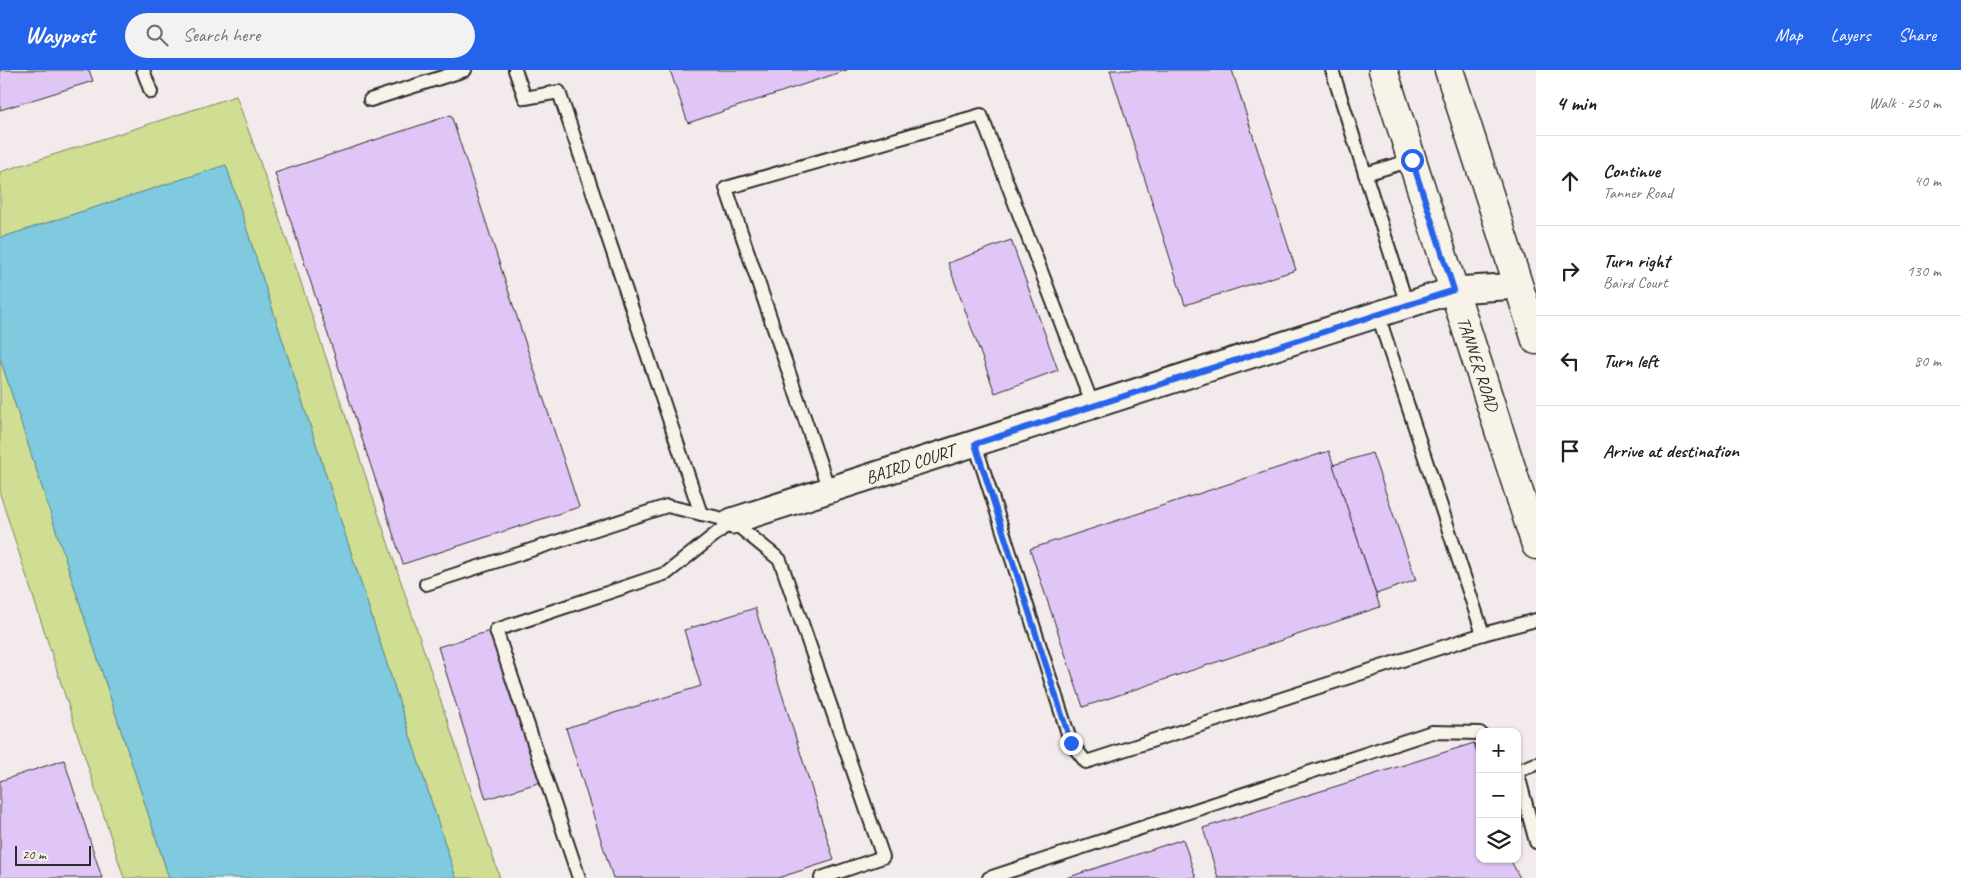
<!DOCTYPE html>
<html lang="en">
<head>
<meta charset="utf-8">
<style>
	body { margin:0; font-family:Caveat,sans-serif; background:#f2f2f2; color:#202124 }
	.controls { position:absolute; right:15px; bottom:15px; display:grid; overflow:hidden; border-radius:10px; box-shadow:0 1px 4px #0004 }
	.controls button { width:45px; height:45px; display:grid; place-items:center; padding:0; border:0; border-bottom:1px solid #e0e0e0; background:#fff; color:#202124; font:25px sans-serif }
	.scale { position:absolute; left:15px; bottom:12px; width:76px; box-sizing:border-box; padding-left:5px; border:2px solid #2b2b2b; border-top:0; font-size:14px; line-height:18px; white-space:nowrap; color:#2b2b2b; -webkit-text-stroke:4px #f7f3e8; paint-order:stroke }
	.stop { position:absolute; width:15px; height:15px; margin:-11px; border:4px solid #2563eb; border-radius:50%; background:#fff }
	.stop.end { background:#2563eb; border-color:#fff; box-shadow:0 1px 5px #0008 }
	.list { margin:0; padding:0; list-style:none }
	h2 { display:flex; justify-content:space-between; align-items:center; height:65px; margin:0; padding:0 20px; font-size:21px }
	h2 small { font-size:16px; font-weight:400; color:#757577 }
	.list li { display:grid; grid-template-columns:32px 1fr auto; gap:15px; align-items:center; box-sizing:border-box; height:90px; padding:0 20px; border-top:1px solid #e0e0e0 }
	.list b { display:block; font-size:19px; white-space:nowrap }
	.list p { margin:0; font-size:16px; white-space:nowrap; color:#757577 }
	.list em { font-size:16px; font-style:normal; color:#757577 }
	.icon { flex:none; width:28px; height:28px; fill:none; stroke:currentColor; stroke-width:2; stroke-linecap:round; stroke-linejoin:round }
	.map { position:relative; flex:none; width:1536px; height:808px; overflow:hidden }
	header { display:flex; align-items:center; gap:30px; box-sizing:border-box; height:70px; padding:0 25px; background:#2563eb; color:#fff }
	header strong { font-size:24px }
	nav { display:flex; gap:28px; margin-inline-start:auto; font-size:18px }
	.search { width:350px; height:45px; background:#f2f2f2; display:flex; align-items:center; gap:12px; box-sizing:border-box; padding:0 18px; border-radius:28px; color:#757577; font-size:19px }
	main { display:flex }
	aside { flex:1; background:#fff }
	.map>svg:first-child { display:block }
	.green { fill:#cfde92; stroke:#7d845e }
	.water { fill:#7fcadf; stroke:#5d8a97 }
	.building { fill:#dfc6f6; stroke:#2b2b2b }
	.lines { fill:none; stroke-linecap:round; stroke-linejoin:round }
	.lane-casing { stroke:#2b2b2b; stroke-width:16 }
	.street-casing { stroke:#2b2b2b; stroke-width:29 }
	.secondary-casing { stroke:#2b2b2b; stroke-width:31 }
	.lane { stroke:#f7f3e8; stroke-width:12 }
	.street { stroke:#f7f3e8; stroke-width:25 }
	.secondary { stroke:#f7f3e8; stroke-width:28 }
	.route { stroke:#2563eb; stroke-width:6 }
	.labels { text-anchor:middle; stroke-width:5; stroke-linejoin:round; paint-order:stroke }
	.street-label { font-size:18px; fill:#2b2b2b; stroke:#f7f3e8 }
</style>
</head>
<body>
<header>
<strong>Waypost</strong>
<div class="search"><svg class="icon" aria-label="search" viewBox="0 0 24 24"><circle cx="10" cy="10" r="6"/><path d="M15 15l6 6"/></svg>Search here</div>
<nav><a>Map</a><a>Layers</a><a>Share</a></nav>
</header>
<main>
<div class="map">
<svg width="1536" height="808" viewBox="0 0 1536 808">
	<rect width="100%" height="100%" fill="#f2eaeb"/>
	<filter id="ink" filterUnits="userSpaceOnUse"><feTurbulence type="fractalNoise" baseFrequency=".02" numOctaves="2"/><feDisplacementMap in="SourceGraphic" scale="10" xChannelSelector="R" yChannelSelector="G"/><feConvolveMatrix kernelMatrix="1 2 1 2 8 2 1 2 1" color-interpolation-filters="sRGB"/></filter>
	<g filter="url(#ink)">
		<g class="green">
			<path d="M236,26l35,97 229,685h-44l-230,-713 -226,73v-66z"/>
			<path d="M0,288l169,520h-45l-124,-384z"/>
		</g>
		<path class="water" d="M226,95l230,713h-287l-169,-520v-120z"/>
		<g class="building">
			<path d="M0,0h89l4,11 -93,29z"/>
			<path d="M670,0h177l-159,53z"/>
			<path d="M1110,0h122l64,200 -111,35z"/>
			<path d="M451,45l128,392 -176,57 -128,-391z"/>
			<path d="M1011,170l47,130 -63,23 -47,-130z"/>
			<path d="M1329,381l51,156 -297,100 -53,-158z"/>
			<path d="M1372,383l44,127 -40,14 -43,-129z"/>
			<path d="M755,538l79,252 -56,18h-165l-47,-150 135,-42 -17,-56z"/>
			<path d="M493,560l48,152 -55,17 -48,-152z"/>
			<path d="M1474,673l6,19v97h30l10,19h-302l-15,-50z"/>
			<path d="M64,690l38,118h-102v-97z"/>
			<path d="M1183,769l13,39h-130z"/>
		</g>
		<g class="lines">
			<defs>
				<g id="lane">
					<path d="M143,0l8,22"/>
					<path d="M515,0l10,28 34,-6 142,422"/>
					<path d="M1332,0l75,235"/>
					<path d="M370,30l95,-30"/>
					<path d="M1365,104l47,-14"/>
					<path d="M975,374l96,299 15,19 397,-128 -105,-319"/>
					<path d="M829,420l-103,-302 255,-73 112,291"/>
					<path d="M426,514l241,-78 65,15 48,39 103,297 -62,21"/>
					<path d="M1483,564l53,-14"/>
					<path d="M1536,694l-19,7 19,71"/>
					<path d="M579,808l-83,-248 171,-57 65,-52"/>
					<path d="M989,808l443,-146 48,1"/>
				</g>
				<path id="street" d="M732,451l722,-231 65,-4"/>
				<g id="secondary">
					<path d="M1383,0l153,475"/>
					<path d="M1449,0l87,270"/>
				</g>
			</defs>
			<use href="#lane" class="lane-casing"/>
			<use href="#street" class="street-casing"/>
			<use href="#secondary" class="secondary-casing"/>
			<use href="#lane" class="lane"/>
			<use href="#street" class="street"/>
			<use href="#secondary" class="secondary"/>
		</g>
	</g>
	<g class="lines" filter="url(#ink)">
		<path class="route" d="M1071,673l-96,-299 479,-154 -42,-130"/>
	</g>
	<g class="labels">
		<g class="street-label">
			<text transform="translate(1478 294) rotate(72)" y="6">TANNER ROAD</text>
			<text transform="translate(910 394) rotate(-18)" y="6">BAIRD COURT</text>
		</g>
	</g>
</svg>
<div class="controls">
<button>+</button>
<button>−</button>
<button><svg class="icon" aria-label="layers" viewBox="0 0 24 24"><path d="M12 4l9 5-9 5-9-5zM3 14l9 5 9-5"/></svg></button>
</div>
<div class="scale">20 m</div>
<div class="stop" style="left:1412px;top:90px"></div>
<div class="stop end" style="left:1071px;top:673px"></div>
</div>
<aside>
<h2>4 min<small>Walk · 250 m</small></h2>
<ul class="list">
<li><svg class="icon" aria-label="ahead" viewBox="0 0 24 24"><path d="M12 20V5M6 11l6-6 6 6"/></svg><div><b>Continue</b><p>Tanner Road</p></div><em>40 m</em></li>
<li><svg class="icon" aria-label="right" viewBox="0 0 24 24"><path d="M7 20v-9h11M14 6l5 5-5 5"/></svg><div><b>Turn right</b><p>Baird Court</p></div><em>130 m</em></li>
<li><svg class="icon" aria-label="left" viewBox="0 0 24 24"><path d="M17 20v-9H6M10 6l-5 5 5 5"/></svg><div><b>Turn left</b></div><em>80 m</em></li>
<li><svg class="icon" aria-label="arrive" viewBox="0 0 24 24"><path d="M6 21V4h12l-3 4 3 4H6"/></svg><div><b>Arrive at destination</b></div></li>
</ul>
</aside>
</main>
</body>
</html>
